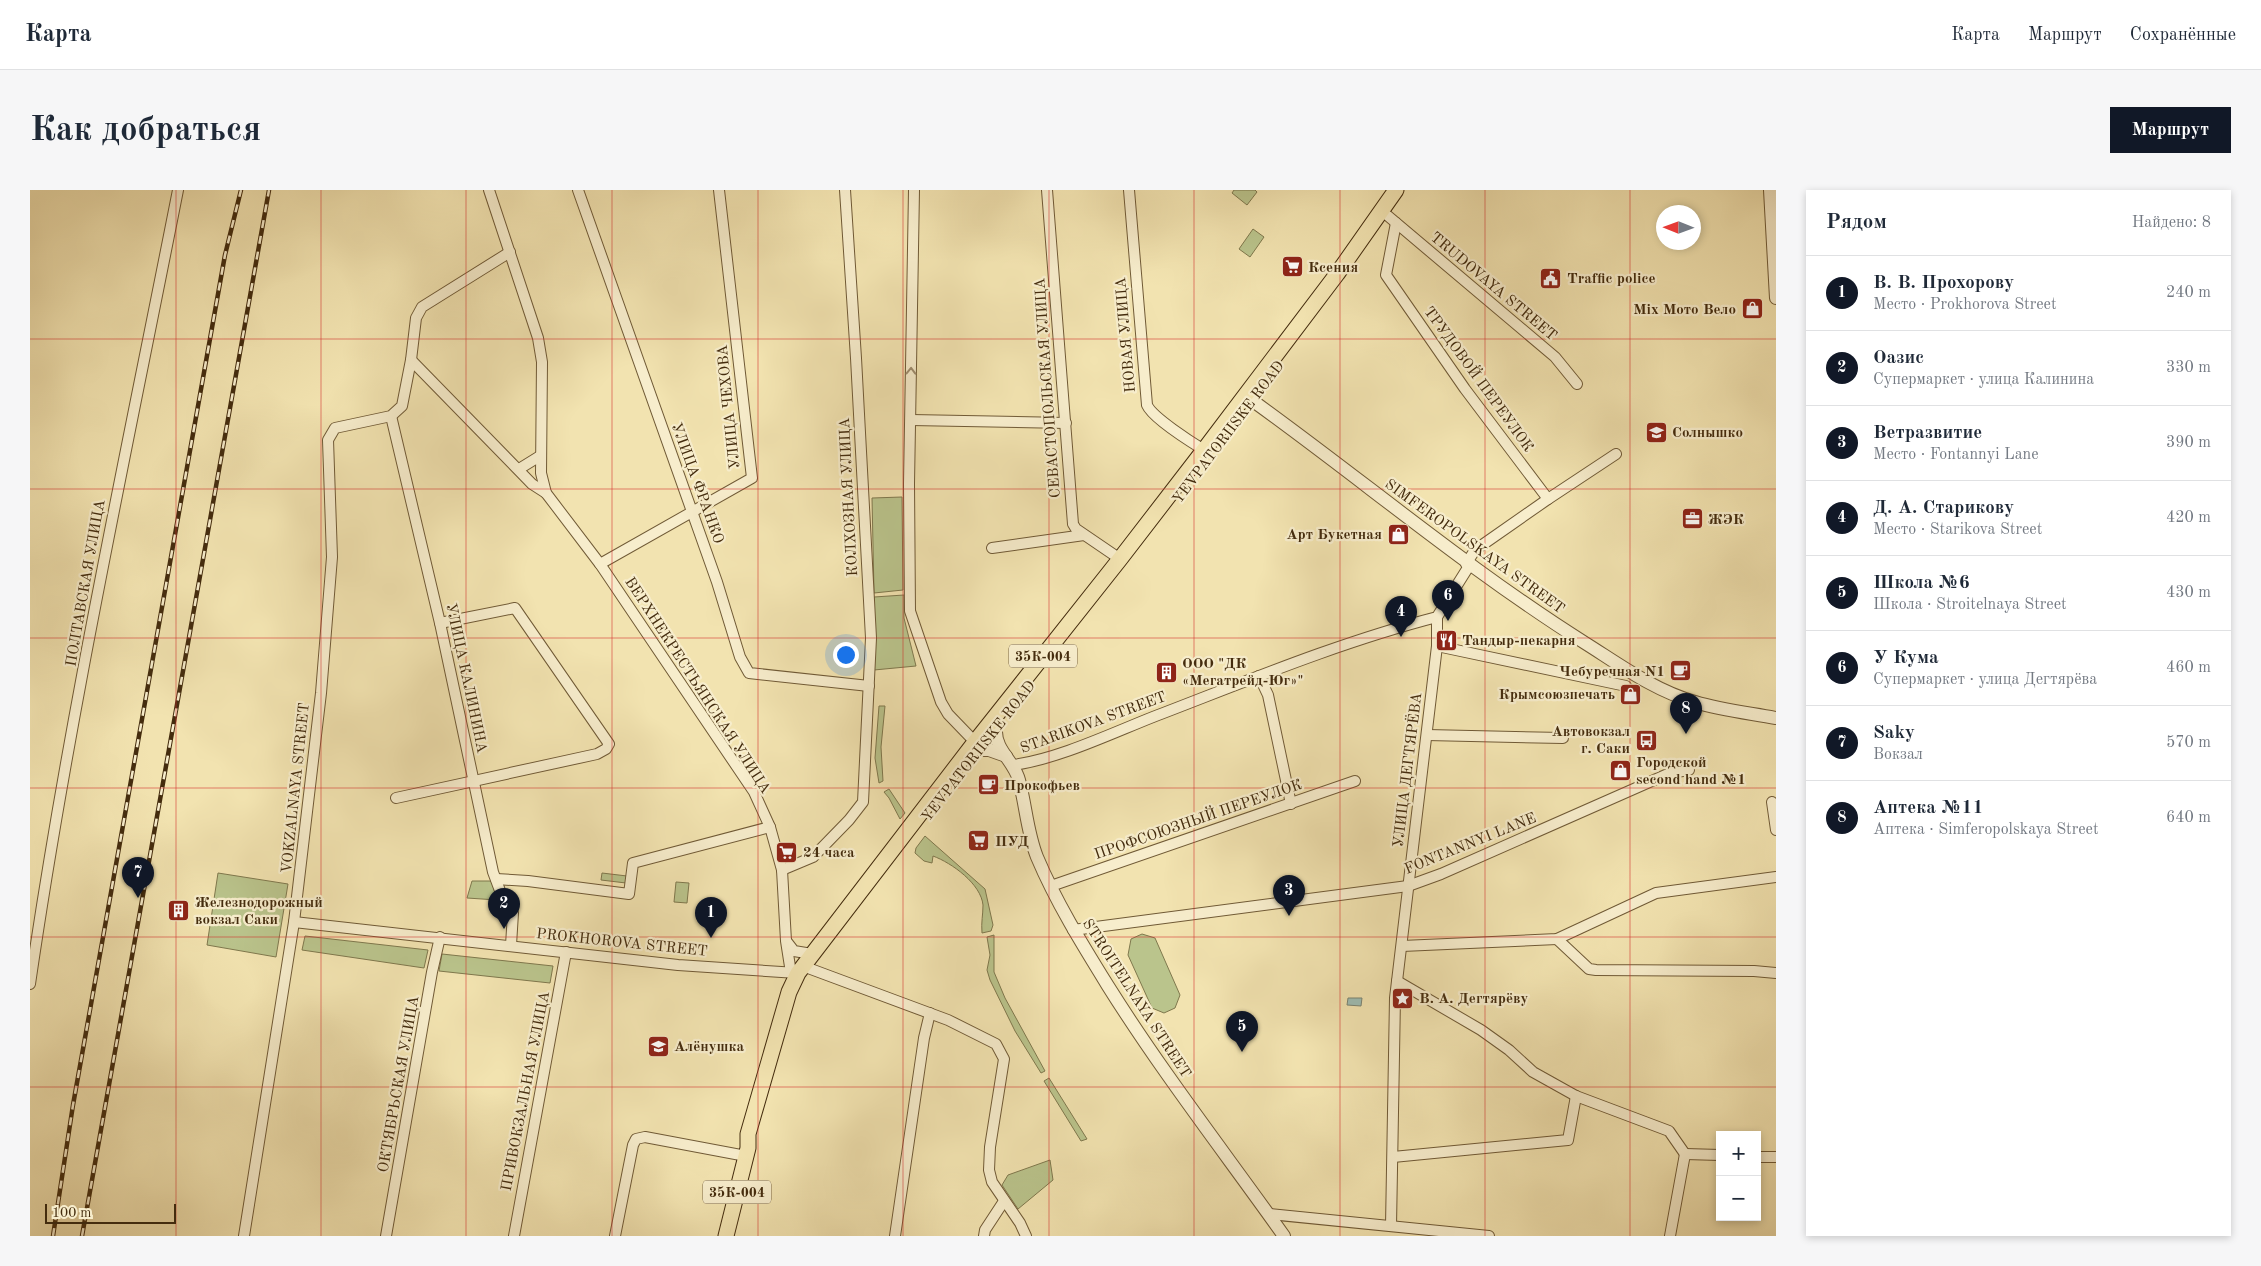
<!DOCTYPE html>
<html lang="ru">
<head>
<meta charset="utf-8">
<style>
	body { margin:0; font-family:"Old Standard TT",serif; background:#f6f6f7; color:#1f2937 }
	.controls { position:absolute; right:15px; bottom:15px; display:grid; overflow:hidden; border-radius:0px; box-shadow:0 2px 8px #0003 }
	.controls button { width:45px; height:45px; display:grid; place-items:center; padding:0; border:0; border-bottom:1px solid #e0e1e3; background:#fff; color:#1f2937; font:25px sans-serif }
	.compass { position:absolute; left:1626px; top:15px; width:45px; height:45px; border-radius:50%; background:#fff; box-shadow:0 2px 8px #0003; rotate:271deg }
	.scale { position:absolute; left:15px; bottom:12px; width:131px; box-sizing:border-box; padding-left:5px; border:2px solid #442c0e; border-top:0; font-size:14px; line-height:18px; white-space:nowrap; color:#442c0e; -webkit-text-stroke:4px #f7edcc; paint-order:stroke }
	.you { position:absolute; left:815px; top:464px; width:18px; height:18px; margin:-12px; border:4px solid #fff; border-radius:50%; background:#1a73e8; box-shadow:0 0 0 8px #1a73e833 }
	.badge { display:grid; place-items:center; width:32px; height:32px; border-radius:50%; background:#111827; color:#fff; font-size:16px; font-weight:700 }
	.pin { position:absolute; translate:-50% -41px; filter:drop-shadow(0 1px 2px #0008) }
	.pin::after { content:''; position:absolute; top:26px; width:18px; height:15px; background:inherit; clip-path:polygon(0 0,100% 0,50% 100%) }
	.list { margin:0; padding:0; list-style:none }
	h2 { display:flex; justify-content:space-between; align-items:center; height:65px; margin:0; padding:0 20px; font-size:21px }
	h2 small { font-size:16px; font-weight:400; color:#747a83 }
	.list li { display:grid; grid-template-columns:32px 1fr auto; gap:15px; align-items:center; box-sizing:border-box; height:75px; padding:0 20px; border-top:1px solid #e0e1e3 }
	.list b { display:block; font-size:19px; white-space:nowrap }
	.list p { margin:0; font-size:16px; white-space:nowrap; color:#747a83 }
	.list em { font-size:16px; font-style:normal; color:#747a83 }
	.map { position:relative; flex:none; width:1746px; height:1046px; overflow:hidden; border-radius:0px }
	header { display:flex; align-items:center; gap:30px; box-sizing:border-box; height:70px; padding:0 25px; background:#fff; border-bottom:1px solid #e0e1e3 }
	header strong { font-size:24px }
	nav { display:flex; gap:28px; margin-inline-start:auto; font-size:18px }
	.intro { display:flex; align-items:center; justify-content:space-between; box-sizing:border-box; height:120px; padding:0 30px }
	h1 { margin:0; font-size:35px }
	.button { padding:12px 22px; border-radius:0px; background:#111827; color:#fff; font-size:18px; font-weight:700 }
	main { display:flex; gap:30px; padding:0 30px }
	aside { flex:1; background:#fff; border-radius:0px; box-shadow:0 2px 8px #0003 }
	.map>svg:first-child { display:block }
	.green { fill:#bac48c; stroke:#7f784d }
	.water { fill:#9dbdb4; stroke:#798372 }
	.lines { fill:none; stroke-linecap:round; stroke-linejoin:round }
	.minor-casing { stroke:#705a36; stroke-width:12 }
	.tertiary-casing { stroke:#705a36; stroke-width:14 }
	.primary-casing { stroke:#442c0e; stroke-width:17 }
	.minor { stroke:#f7edcc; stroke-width:10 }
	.tertiary { stroke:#f7edcc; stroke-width:12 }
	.primary { stroke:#f2e3b0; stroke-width:15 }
	.rail-casing { stroke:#442c0e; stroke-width:4.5 }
	.rail { stroke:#f7edcc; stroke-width:2.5; stroke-dasharray:8; stroke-linecap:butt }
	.oneway { stroke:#9e8c6d }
	.grid { fill:none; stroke:#d62828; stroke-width:1; stroke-opacity:0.55 }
	.labels { text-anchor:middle; stroke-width:4.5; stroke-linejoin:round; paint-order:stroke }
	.shield { fill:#f7edcc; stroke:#7a6647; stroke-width:1 }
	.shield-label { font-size:14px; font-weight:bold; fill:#442c0e }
	.poi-label { font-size:15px; font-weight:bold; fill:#442c0e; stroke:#f7edcc; text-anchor:start }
	.street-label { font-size:15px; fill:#442c0e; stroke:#f7edcc }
</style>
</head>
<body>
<header>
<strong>Карта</strong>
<nav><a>Карта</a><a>Маршрут</a><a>Сохранённые</a></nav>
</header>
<div class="intro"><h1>Как добраться</h1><a class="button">Маршрут</a></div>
<main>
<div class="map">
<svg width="1746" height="1046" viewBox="0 0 1746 1046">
	<rect width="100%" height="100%" fill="#f2e3b0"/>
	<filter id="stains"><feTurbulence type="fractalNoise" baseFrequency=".004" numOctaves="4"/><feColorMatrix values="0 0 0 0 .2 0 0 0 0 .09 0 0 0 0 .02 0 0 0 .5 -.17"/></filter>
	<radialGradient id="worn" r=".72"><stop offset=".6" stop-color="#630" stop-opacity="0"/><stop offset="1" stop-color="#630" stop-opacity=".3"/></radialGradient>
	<g class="green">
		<path d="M1204,0h21l2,2 -10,13 -15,-12z"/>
		<path d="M1223,39l11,8 -14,20 -11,-8z"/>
		<path d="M872,307l1,93 -29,3 -2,-95z"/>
		<path d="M874,405v23l12,48 -42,4v-73z"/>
		<path d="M849,516h6l-4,41 2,34 -4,2 -4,-25z"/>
		<path d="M859,599l16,24 -5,6 -11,-21 -5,-6z"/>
		<path d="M895,646l60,53 8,36 -2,6 -9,2c-1,-11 1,-18 1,-28 -2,-21 -31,-42 -50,-49l-1,7 -8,-2 -9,-8 1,-5z"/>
		<path d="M188,683l70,11 -12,73 -69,-12z"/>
		<path d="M572,683l25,3 -1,7 -25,-3z"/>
		<path d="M442,691h21l4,19 -30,-2z"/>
		<path d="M646,692l13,1 -2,20 -13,-1z"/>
		<path d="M1112,744l13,4 25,57 -5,13 -11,5 -12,-5 -24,-53 3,-16z"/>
		<path d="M964,745v37l11,26 40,73 -4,2 -26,-42 -25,-51 -3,-10 3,-15 -3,-18z"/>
		<path d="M275,746l123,14 -4,18 -122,-18z"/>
		<path d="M412,764l111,12 -3,17 -111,-12z"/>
		<path d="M1019,888l38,61 -6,2 -37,-60z"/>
		<path d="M1020,970l3,20 -35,29 -16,-24 6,-10z"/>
	</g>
	<path class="water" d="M1318,808h14l-1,8 -14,-1z"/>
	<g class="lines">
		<defs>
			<g id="minor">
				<path d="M459,0l49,148 4,24 -1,111 5,20 54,71 154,228 16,35 12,43 4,71 5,32"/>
				<path d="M548,0l139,392 23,75 9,16 120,13"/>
				<path d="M884,0l-5,294 1,127 31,91 7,12 27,28"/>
				<path d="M1017,0l26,334 3,5 44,30"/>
				<path d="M1099,0l18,215c5,12 44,37 57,45"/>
				<path d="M1358,26l167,141 22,27"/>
				<path d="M1366,33l-10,52 79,114 83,110"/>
				<path d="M381,170l121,124 14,9"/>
				<path d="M361,226l49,207 53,249 9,24 11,17 -2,32"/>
				<path d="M881,230l155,3"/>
				<path d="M489,279l21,-13"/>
				<path d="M962,358l92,-13"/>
				<path d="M570,374l152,-86 -33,-288"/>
				<path d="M1436,374l9,-14 73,-51 68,-45"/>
				<path d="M1407,456l189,40"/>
				<path d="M1229,486l9,19 23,109"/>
				<path d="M1397,545l136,3"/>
				<path d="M983,575c45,-6 97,-31 140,-48 94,-36 187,-75 284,-100l32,-51"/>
				<path d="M366,608l201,-44 9,-5 3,-5 -94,-136 -75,15"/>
				<path d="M1742,612l4,28"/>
				<path d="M752,680l31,-13 36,-37 14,-18 8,-164 -15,-280 -11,-168"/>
				<path d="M466,689l32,2 101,13 4,-31 137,-36"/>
				<path d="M1021,696l304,-105"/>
				<path d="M264,732l384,43 119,8"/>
				<path d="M1043,740l335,-44 33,-12 229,-101 19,-3"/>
				<path d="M1527,749l32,30 7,1 158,1 22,2"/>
				<path d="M757,752l7,9 18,3"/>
				<path d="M1372,756l155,-7 99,-46 120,-16"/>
				<path d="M778,778l140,52 48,24 8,15 -14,88 -1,23 3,12 28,41 6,13"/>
				<path d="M1367,791l84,49 28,20 24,22 43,24 93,35 16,23"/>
				<path d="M0,794c39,-267 96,-530 148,-794"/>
				<path d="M1655,964l35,1"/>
				<path d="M1363,967l175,-17 8,-44"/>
				<path d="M1727,967h19"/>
				<path d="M1239,1024l220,22"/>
				<path d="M1361,1036l4,-228 42,-352v-29"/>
				<path d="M214,1046l50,-314 27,-229 11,-136 -4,-117 7,-12 56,-12 11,-10 9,-46 5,-42 6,-11 88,-55"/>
				<path d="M356,1046l46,-264 8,-35"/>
				<path d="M484,1046l52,-284"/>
				<path d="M585,1046l18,-91 3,-6 9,-2 101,19"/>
				<path d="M865,1046l29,-198 6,-25"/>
				<path d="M954,1046l1,-6 19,-29"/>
				<path d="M1640,1046l15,-82"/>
			</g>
			<g id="tertiary">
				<path d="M1740,0l6,108"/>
				<path d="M1223,211c111,80 216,169 332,242 35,22 70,48 110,59 26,8 54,11 81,16"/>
				<path d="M966,540c-1,20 18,31 23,50 7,26 8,52 18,77 19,45 45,87 71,129 54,86 117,167 176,250"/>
				<path d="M949,560h10l17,6"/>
			</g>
			<path id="primary" d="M696,1046l22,-88v-14l41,-142 9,-19 177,-231 145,-183 84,-109 133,-176 59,-84"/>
		</defs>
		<use href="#minor" class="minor-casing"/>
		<use href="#tertiary" class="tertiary-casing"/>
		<use href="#primary" class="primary-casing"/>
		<use href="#minor" class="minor"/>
		<use href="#tertiary" class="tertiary"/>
		<use href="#primary" class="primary"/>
		<defs>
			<g id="rail">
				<path d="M23,1046l20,-131 152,-850 16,-65"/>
				<path d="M52,1046l187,-1046"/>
			</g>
		</defs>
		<use href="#rail" class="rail-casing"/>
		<use href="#rail" class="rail"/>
	</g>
	<defs><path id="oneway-chevron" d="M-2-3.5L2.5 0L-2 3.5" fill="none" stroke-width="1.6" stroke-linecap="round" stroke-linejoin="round" transform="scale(1.25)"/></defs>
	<use class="oneway" href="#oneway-chevron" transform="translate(881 181) rotate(-89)"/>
	<path class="grid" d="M146,0v1046M291,0v1046M436,0v1046M582,0v1046M728,0v1046M873,0v1046M1019,0v1046M1164,0v1046M1310,0v1046M1455,0v1046M1600,0v1046M0,149h1746M0,299h1746M0,448h1746M0,598h1746M0,747h1746M0,897h1746"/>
	<defs>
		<symbol id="supermarket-square" viewBox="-11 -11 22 22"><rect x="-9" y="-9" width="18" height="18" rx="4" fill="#8f2418" stroke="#f7edcc"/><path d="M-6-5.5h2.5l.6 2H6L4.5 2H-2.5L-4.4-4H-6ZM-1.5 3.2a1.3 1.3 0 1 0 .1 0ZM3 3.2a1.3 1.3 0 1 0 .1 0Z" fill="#fff"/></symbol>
		<symbol id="civic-square" viewBox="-11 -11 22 22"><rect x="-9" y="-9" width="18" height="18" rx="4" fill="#8f2418" stroke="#f7edcc"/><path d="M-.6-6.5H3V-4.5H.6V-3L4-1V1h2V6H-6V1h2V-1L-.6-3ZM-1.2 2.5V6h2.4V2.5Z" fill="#fff"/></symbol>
		<symbol id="shop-square" viewBox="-11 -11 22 22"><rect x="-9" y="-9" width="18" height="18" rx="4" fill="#8f2418" stroke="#f7edcc"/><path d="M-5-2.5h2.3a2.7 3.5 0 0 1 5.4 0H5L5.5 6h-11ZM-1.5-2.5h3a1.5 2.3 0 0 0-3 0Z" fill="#fff"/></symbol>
		<symbol id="school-square" viewBox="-11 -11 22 22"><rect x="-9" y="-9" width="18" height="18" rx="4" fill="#8f2418" stroke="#f7edcc"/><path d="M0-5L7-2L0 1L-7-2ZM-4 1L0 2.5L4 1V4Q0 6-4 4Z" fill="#fff"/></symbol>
		<symbol id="office-square" viewBox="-11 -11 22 22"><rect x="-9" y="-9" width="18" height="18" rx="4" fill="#8f2418" stroke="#f7edcc"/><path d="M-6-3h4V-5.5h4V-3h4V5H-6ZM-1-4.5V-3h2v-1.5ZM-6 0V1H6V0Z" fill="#fff"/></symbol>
		<symbol id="restaurant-square" viewBox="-11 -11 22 22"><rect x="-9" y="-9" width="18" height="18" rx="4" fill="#8f2418" stroke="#f7edcc"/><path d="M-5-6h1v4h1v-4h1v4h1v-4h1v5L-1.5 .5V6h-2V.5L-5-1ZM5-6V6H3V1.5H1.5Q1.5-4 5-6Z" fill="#fff"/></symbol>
		<symbol id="cafe-square" viewBox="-11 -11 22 22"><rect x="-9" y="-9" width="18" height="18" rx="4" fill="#8f2418" stroke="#f7edcc"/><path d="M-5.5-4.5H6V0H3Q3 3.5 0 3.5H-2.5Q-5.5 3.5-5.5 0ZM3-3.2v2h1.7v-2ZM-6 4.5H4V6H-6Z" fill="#fff"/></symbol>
		<symbol id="building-square" viewBox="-11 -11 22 22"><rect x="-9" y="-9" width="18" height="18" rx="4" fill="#8f2418" stroke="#f7edcc"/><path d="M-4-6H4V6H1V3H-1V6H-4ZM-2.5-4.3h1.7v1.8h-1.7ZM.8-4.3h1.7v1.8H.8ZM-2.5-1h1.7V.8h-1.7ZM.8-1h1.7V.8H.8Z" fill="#fff"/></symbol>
		<symbol id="bus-square" viewBox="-11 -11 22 22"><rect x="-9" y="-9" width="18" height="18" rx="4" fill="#8f2418" stroke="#f7edcc"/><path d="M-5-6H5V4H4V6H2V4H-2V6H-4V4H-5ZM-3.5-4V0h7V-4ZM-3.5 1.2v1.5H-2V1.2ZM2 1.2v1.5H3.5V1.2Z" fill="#fff"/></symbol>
		<symbol id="sight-square" viewBox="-11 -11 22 22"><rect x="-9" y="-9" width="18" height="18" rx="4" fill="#8f2418" stroke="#f7edcc"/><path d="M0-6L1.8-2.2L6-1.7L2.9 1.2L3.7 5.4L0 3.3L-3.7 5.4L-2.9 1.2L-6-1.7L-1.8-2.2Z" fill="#fff"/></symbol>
	</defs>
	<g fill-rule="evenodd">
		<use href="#supermarket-square" x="1250" y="64" width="25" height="25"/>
		<use href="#civic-square" x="1508" y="76" width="25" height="25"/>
		<use href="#shop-square" x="1710" y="106" width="25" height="25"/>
		<use href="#school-square" x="1614" y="230" width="25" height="25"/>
		<use href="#office-square" x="1650" y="316" width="25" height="25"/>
		<use href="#shop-square" x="1356" y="332" width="25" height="25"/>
		<use href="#restaurant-square" x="1404" y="438" width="25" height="25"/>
		<use href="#cafe-square" x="1638" y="468" width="25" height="25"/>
		<use href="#building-square" x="1124" y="470" width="25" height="25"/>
		<use href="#shop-square" x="1588" y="492" width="25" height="25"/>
		<use href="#bus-square" x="1604" y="538" width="25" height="25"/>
		<use href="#shop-square" x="1578" y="568" width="25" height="25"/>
		<use href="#cafe-square" x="946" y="582" width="25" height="25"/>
		<use href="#supermarket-square" x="936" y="638" width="25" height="25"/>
		<use href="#supermarket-square" x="744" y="650" width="25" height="25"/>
		<use href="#building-square" x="136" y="708" width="25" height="25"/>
		<use href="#sight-square" x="1360" y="796" width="25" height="25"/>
		<use href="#school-square" x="616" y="844" width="25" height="25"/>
	</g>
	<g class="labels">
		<g class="shield">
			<rect x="979" y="454.5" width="68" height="23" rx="4"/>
			<rect x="673" y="990.5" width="68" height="23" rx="4"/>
		</g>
		<g class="shield-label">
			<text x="1013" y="471">35К-004</text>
			<text x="707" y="1007">35К-004</text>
		</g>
		<g class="poi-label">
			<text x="1278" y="82">Ксения</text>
			<text x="1537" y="93">Traffic police</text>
			<text x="1706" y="124" text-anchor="end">Mix Мото Вело</text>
			<text x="1642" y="247">Солнышко</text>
			<text x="1678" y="334">ЖЭК</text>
			<text x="1352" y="349" text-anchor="end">Арт Букетная</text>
			<text x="1432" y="455">Тандыр-пекарня</text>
			<text x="1152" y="478">ООО "ДК<tspan x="1152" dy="17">«Мегатрейд-Юг»"</tspan></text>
			<text x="1635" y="486" text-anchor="end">Чебуречная N1</text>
			<text x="1585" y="509" text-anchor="end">Крымсоюзпечать</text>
			<text x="1600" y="546" text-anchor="end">Автовокзал<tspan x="1600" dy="17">г. Саки</tspan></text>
			<text x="1606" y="577">Городской<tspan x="1606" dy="17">second hand №1</tspan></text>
			<text x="974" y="600">Прокофьев</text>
			<text x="965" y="656">ПУД</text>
			<text x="773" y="667">24 часа</text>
			<text x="165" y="717">Железнодорожный<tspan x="165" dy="17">вокзал Саки</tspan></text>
			<text x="1389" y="813">В. А. Дегтярёву</text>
			<text x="644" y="861">Алёнушка</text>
		</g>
		<g class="street-label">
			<text transform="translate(1464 96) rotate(40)" y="5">TRUDOVAYA STREET</text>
			<text transform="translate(1095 145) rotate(-95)" y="5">НОВАЯ УЛИЦА</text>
			<text transform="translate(1449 189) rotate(54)" y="5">ТРУДОВОЙ ПЕРЕУЛОК</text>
			<text transform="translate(1017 198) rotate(-94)" y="5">СЕВАСТОПОЛЬСКАЯ УЛИЦА</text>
			<text transform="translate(698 217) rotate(-96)" y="5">УЛИЦА ЧЕХОВА</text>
			<text transform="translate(1198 242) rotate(-53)" y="5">YEVPATORIISKE ROAD</text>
			<text transform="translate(668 293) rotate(70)" y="5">УЛИЦА ФРАНКО</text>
			<text transform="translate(818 307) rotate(-93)" y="5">КОЛХОЗНАЯ УЛИЦА</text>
			<text transform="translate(1445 356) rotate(36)" y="5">SIMFEROPOLSKAYA STREET</text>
			<text transform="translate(55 393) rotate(-80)" y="5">ПОЛТАВСКАЯ УЛИЦА</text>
			<text transform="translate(437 488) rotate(78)" y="5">УЛИЦА КАЛИНИНА</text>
			<text transform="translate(668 495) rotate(57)" y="5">ВЕРХНЕКРЕСТЬЯНСКАЯ УЛИЦА</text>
			<text transform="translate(1063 532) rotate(-20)" y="5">STARIKOVA STREET</text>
			<text transform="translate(948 561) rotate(-52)" y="5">YEVPATORIISKE ROAD</text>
			<text transform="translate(1377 580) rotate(-83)" y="5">УЛИЦА ДЕГТЯРЁВА</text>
			<text transform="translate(265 598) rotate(-84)" y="5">VOKZALNAYA STREET</text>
			<text transform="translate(1168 629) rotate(-19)" y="5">ПРОФСОЮЗНЫЙ ПЕРЕУЛОК</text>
			<text transform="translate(1440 653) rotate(-22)" y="5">FONTANNYI LANE</text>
			<text transform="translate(592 752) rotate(6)" y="5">PROKHOROVA STREET</text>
			<text transform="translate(1107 808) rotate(57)" y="5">STROITELNAYA STREET</text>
			<text transform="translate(368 894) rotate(-80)" y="5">ОКТЯБРЬСКАЯ УЛИЦА</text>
			<text transform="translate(495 901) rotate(-79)" y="5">ПРИВОКЗАЛЬНАЯ УЛИЦА</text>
		</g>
	</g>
	<rect width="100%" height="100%" filter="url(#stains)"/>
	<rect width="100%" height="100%" fill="url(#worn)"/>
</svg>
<div class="controls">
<button>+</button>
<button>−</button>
</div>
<svg class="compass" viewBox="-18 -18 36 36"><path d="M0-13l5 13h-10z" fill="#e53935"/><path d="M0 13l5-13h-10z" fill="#747a83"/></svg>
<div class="scale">100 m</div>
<div class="you"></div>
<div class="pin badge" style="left:681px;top:748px">1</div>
<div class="pin badge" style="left:474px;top:739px">2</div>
<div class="pin badge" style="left:1259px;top:726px">3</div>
<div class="pin badge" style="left:1371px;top:447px">4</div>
<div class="pin badge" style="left:1212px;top:862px">5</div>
<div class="pin badge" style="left:1418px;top:431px">6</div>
<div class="pin badge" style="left:108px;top:708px">7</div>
<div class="pin badge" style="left:1656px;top:544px">8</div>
</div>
<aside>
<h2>Рядом<small>Найдено: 8</small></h2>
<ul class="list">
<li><span class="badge">1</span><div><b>В. В. Прохорову</b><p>Место · Prokhorova Street</p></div><em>240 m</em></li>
<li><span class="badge">2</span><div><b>Оазис</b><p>Супермаркет · улица Калинина</p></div><em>330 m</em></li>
<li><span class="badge">3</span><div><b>Ветразвитие</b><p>Место · Fontannyi Lane</p></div><em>390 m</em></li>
<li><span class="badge">4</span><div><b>Д. А. Старикову</b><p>Место · Starikova Street</p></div><em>420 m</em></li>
<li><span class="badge">5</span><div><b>Школа №6</b><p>Школа · Stroitelnaya Street</p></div><em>430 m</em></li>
<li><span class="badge">6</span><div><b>У Кума</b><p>Супермаркет · улица Дегтярёва</p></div><em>460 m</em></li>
<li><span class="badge">7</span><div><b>Saky</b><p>Вокзал</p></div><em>570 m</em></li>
<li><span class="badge">8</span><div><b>Аптека №11</b><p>Аптека · Simferopolskaya Street</p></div><em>640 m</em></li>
</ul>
</aside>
</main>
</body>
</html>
